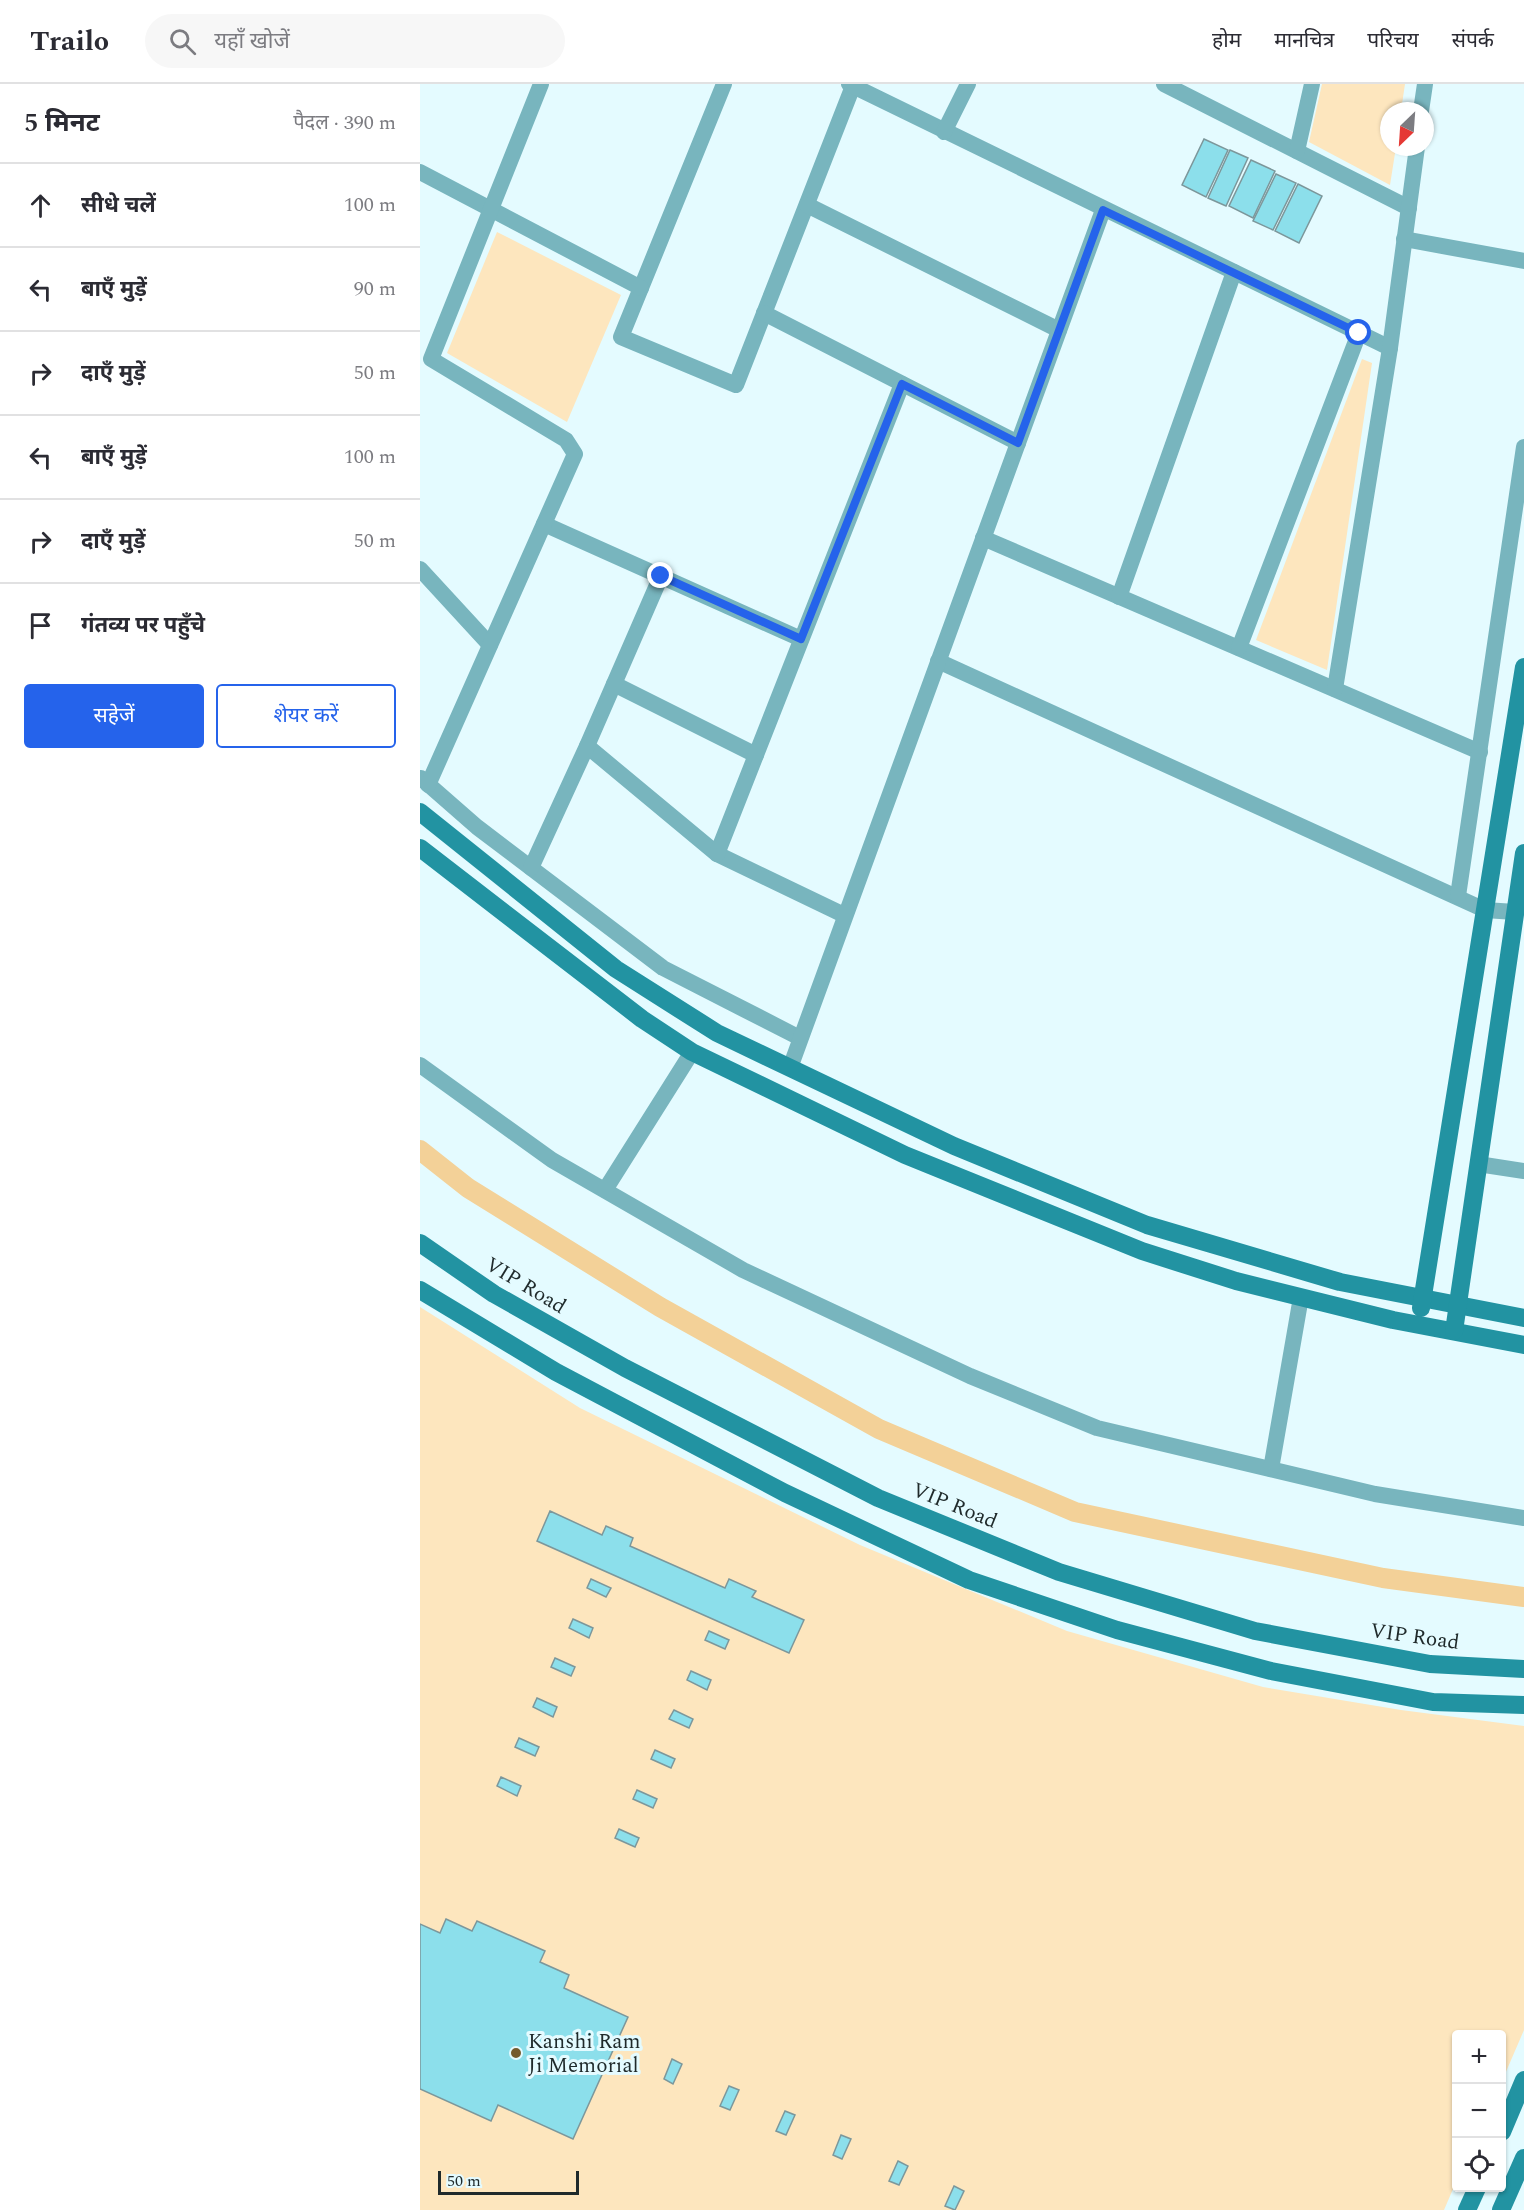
<!DOCTYPE html>
<html lang="hi">
<head>
<meta charset="utf-8">
<style>
	body { margin:0; font-family:Spectral,"Noto Sans Devanagari",serif; background:#f7f7f7; color:#2b2b33 }
	.controls { position:absolute; right:18px; bottom:18px; display:grid; overflow:hidden; border-radius:6px; box-shadow:0 2px 4px #0004 }
	.controls button { width:54px; height:54px; display:grid; place-items:center; padding:0; border:0; border-bottom:2px solid #e1e1e2; background:#fff; color:#2b2b33; font:30px sans-serif }
	.compass { position:absolute; left:960px; top:18px; width:54px; height:54px; border-radius:50%; background:#fff; box-shadow:0 2px 4px #0004; rotate:205deg }
	.scale { position:absolute; left:18px; bottom:15px; width:141px; box-sizing:border-box; padding-left:6px; border:3px solid #1f2a2b; border-top:0; font-size:16px; line-height:21px; white-space:nowrap; color:#1f2a2b; -webkit-text-stroke:4px #e4fbff; paint-order:stroke }
	.stop { position:absolute; width:18px; height:18px; margin:-14px; border:4px solid #2563eb; border-radius:50%; background:#fff }
	.stop.end { background:#2563eb; border-color:#fff; box-shadow:0 2px 6px #0008 }
	.list { margin:0; padding:0; list-style:none }
	h2 { display:flex; justify-content:space-between; align-items:center; height:78px; margin:0; padding:0 24px; font-size:26px }
	h2 small { font-size:20px; font-weight:400; color:#7c7c81 }
	.list li { display:grid; grid-template-columns:39px 1fr auto; gap:18px; align-items:center; box-sizing:border-box; height:84px; padding:0 24px; border-top:2px solid #e1e1e2 }
	.list b { display:block; font-size:22px; white-space:nowrap }
	.list em { font-size:20px; font-style:normal; color:#7c7c81 }
	.actions { display:flex; gap:12px; padding:18px 24px }
	.actions a { flex:1; padding:14px 0; border:2px solid #2563eb; border-radius:6px; text-align:center; font-size:21px; color:#2563eb }
	.actions .main { background:#2563eb; color:#fff }
	.icon { flex:none; width:33px; height:33px; fill:none; stroke:currentColor; stroke-width:2; stroke-linecap:round; stroke-linejoin:round }
	.map { position:relative; flex:none; width:1104px; height:2126px; overflow:hidden }
	header { display:flex; align-items:center; gap:36px; box-sizing:border-box; height:84px; padding:0 30px; background:#fff; border-bottom:2px solid #e1e1e2 }
	header strong { font-size:28px }
	nav { display:flex; gap:33px; margin-inline-start:auto; font-size:21px }
	.search { width:420px; height:54px; background:#f7f7f7; display:flex; align-items:center; gap:15px; box-sizing:border-box; padding:0 21px; border-radius:33px; color:#7c7c81; font-size:22px }
	main { display:flex }
	aside { flex:1; background:#fff }
	.map>svg:first-child { display:block }
	.green { fill:#fde6be }
	.lines { fill:none; stroke-linecap:round; stroke-linejoin:round }
	.canal { stroke:#f3d198; stroke-width:20 }
	.building { fill:#8cdfeb; stroke:#7c979b; stroke-width:1.5 }
	.street { stroke:#78b5be; stroke-width:16 }
	.secondary { stroke:#2293a2; stroke-width:18 }
	.route { stroke:#2563eb; stroke-width:8 }
	.poi-dot { fill:#755b2d; stroke:#e4fbff; stroke-width:2 }
	.labels { text-anchor:middle; stroke-width:6; stroke-linejoin:round; paint-order:stroke }
	.street-label { font-size:21px; fill:#1f2a2b; stroke:#e4fbff }
	.poi-label { font-size:21px; fill:#1f2a2b; stroke:#e4fbff; text-anchor:start }
</style>
</head>
<body>
<header>
<strong>Trailo</strong>
<div class="search"><svg class="icon" aria-label="search" viewBox="0 0 24 24"><circle cx="10" cy="10" r="6"/><path d="M15 15l6 6"/></svg>यहाँ खोजें</div>
<nav><a>होम</a><a>मानचित्र</a><a>परिचय</a><a>संपर्क</a></nav>
</header>
<main>
<aside>
<h2>5 मिनट<small>पैदल · 390 m</small></h2>
<ul class="list">
<li><svg class="icon" aria-label="ahead" viewBox="0 0 24 24"><path d="M12 20V5M6 11l6-6 6 6"/></svg><div><b>सीधे चलें</b></div><em>100 m</em></li>
<li><svg class="icon" aria-label="left" viewBox="0 0 24 24"><path d="M17 20v-9H6M10 6l-5 5 5 5"/></svg><div><b>बाएँ मुड़ें</b></div><em>90 m</em></li>
<li><svg class="icon" aria-label="right" viewBox="0 0 24 24"><path d="M7 20v-9h11M14 6l5 5-5 5"/></svg><div><b>दाएँ मुड़ें</b></div><em>50 m</em></li>
<li><svg class="icon" aria-label="left" viewBox="0 0 24 24"><path d="M17 20v-9H6M10 6l-5 5 5 5"/></svg><div><b>बाएँ मुड़ें</b></div><em>100 m</em></li>
<li><svg class="icon" aria-label="right" viewBox="0 0 24 24"><path d="M7 20v-9h11M14 6l5 5-5 5"/></svg><div><b>दाएँ मुड़ें</b></div><em>50 m</em></li>
<li><svg class="icon" aria-label="arrive" viewBox="0 0 24 24"><path d="M6 21V4h12l-3 4 3 4H6"/></svg><div><b>गंतव्य पर पहुँचे</b></div></li>
</ul>
<div class="actions"><a class="main">सहेजें</a><a>शेयर करें</a></div>
</aside>
<div class="map">
<svg width="1104" height="2126" viewBox="0 0 1104 2126">
	<rect width="100%" height="100%" fill="#e4fbff"/>
	<g class="green">
		<path d="M902,0h83l-4,27h-12v36h7l-6,38 -81,-43z"/>
		<path d="M77,148l124,63 -54,127 -120,-69z"/>
		<path d="M942,275l10,4 -45,307 -71,-30z"/>
		<path d="M0,1223l160,101 280,137 207,86 196,56 138,23 123,16v304l-22,51v-47h-46v148l-12,28h-1024z"/>
	</g>
	<g class="lines">
		<path class="canal" d="M0,1066l48,38 192,119 219,122 196,83 308,66 141,19"/>
	</g>
	<g class="building">
		<path d="M784,55l24,11 -22,47 -24,-12z"/>
		<path d="M810,66l18,8 -22,48 -18,-8z"/>
		<path d="M831,76l24,11 -22,47 -24,-12z"/>
		<path d="M856,90l20,9 -23,47 -20,-9z"/>
		<path d="M878,100l24,12 -23,47 -24,-12z"/>
		<path d="M130,1427l52,24 4,-9 27,12 -3,8 95,42 4,-9 27,12 -4,6 52,23 -15,33 -252,-112z"/>
		<path d="M171,1495l20,9 -5,9 -19,-9z"/>
		<path d="M153,1535l20,9 -4,10 -20,-10z"/>
		<path d="M289,1547l20,9 -4,9 -20,-9z"/>
		<path d="M135,1574l20,9 -4,9 -20,-9z"/>
		<path d="M271,1587l20,9 -4,10 -20,-10z"/>
		<path d="M117,1614l20,9 -4,10 -20,-10z"/>
		<path d="M254,1626l19,9 -4,9 -20,-9z"/>
		<path d="M99,1654l20,9 -4,9 -20,-9z"/>
		<path d="M235,1666l20,9 -4,9 -20,-9z"/>
		<path d="M81,1693l20,9 -4,10 -20,-10z"/>
		<path d="M217,1706l20,9 -4,9 -20,-9z"/>
		<path d="M199,1745l20,9 -4,9 -20,-9z"/>
		<path d="M26,1835l26,12 5,-10 68,30 -5,11 29,13 -5,13 64,29 -55,122 -75,-34 -7,16 -71,-32v-165l20,9z"/>
		<path d="M252,1975l10,5 -9,20 -9,-5z"/>
		<path d="M309,2002l10,4 -9,20 -10,-4z"/>
		<path d="M365,2027l10,4 -9,20 -10,-4z"/>
		<path d="M421,2051l10,4 -9,20 -9,-4z"/>
		<path d="M478,2077l10,5 -9,19 -10,-4z"/>
		<path d="M534,2102l10,5 -9,19 -10,-4z"/>
	</g>
	<g class="lines">
		<g class="street">
			<path d="M304,0l-103,253 115,48 117,-299"/>
			<path d="M429,0l541,264"/>
			<path d="M744,0l245,124"/>
			<path d="M1001,27l4,-27"/>
			<path d="M524,48l24,-48"/>
			<path d="M877,67l15,-67"/>
			<path d="M0,88l221,116"/>
			<path d="M387,121l252,125"/>
			<path d="M984,155l120,22"/>
			<path d="M344,229l254,130"/>
			<path d="M124,440l257,115"/>
			<path d="M563,454l497,214"/>
			<path d="M0,485l70,76"/>
			<path d="M699,513l115,-325"/>
			<path d="M819,564l120,-315"/>
			<path d="M518,577l547,249 30,2"/>
			<path d="M194,600l142,71"/>
			<path d="M915,605l55,-341 27,-201"/>
			<path d="M167,662l130,108 127,61"/>
			<path d="M1,694l56,49 186,141 137,70"/>
			<path d="M8,701l147,-331 -9,-14 -135,-81 110,-275"/>
			<path d="M297,770l185,-470"/>
			<path d="M111,784l56,-122 74,-170"/>
			<path d="M1038,812l66,-449"/>
			<path d="M0,981l132,95 191,110 227,106 127,52 278,66 149,24"/>
			<path d="M370,984l313,-858"/>
			<path d="M1058,1080l46,7"/>
			<path d="M185,1106l87,-138"/>
			<path d="M851,1385l30,-172"/>
		</g>
		<g class="secondary">
			<path d="M0,728l196,157 101,64 237,113 193,79 193,57 184,36"/>
			<path d="M0,764l222,171 50,33 213,103 237,96 94,30 157,39 131,25"/>
			<path d="M0,1159l74,51 131,74 253,130 181,74 196,59 175,33 94,5"/>
			<path d="M0,1206l136,82 229,121 184,87 148,50 154,41 162,31 91,3"/>
			<path d="M1001,1224l103,-641"/>
			<path d="M1034,1247l70,-478"/>
			<path d="M1082,2048l22,-52"/>
			<path d="M1047,2126l10,-22"/>
			<path d="M1081,2126l23,-52"/>
		</g>
	</g>
	<g class="lines">
		<path class="route" d="M241,492l140,63 101,-255 116,59 85,-233 256,123"/>
	</g>
	<circle class="poi-dot" cx="96" cy="1969" r="6"/>
	<g class="labels">
		<g class="street-label">
			<text transform="translate(106 1201) rotate(31)" y="7">VIP Road</text>
			<text transform="translate(535 1421) rotate(22)" y="7">VIP Road</text>
			<text transform="translate(995 1552) rotate(8)" y="7">VIP Road</text>
		</g>
		<g class="poi-label">
			<text x="108" y="1964">Kanshi Ram<tspan x="108" dy="24">Ji Memorial</tspan></text>
		</g>
	</g>
</svg>
<div class="controls">
<button>+</button>
<button>−</button>
<button><svg class="icon" aria-label="locate" viewBox="0 0 24 24"><circle cx="12" cy="12" r="6"/><path d="M12 2v4M12 18v4M2 12h4M18 12h4"/></svg></button>
</div>
<svg class="compass" viewBox="-18 -18 36 36"><path d="M0-13l5 13h-10z" fill="#e53935"/><path d="M0 13l5-13h-10z" fill="#7c7c81"/></svg>
<div class="scale">50 m</div>
<div class="stop" style="left:939px;top:249px"></div>
<div class="stop end" style="left:241px;top:492px"></div>
</div>
</main>
</body>
</html>
